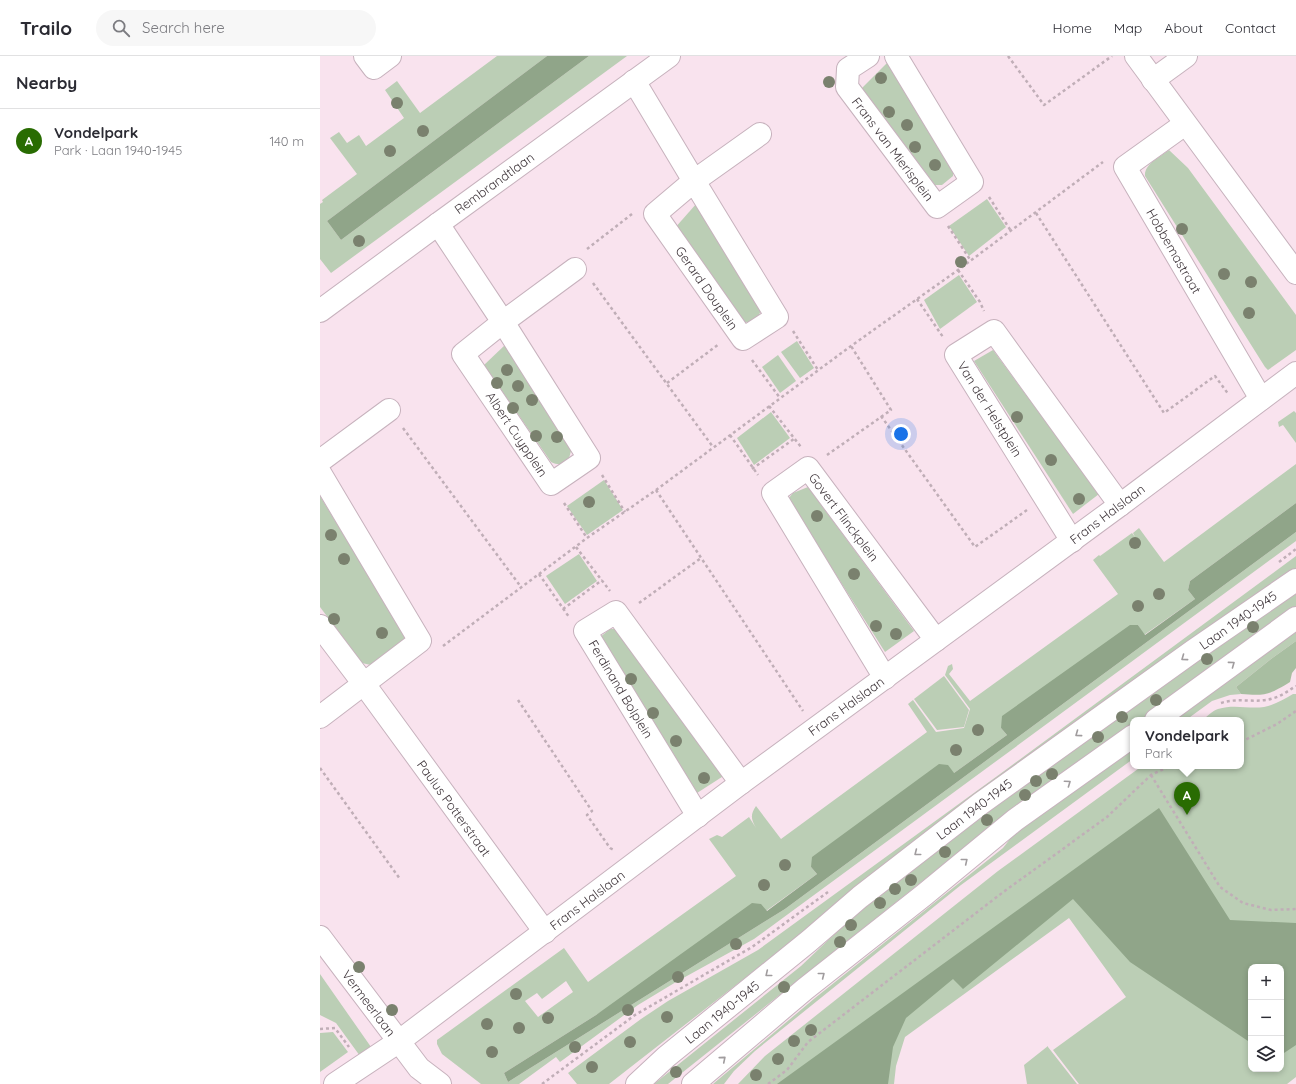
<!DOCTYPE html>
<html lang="en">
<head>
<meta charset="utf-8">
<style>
	body { margin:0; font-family:Quicksand,sans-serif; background:#f7f7f7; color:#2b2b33 }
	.controls { position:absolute; right:12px; bottom:12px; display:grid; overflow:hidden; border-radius:8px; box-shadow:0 2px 6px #0003 }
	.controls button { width:36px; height:36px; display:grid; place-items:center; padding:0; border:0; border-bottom:1px solid #e1e1e2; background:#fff; color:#2b2b33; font:20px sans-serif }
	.you { position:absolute; left:581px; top:378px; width:14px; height:14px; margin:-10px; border:3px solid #fff; border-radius:50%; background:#1a73e8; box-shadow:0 0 0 6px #1a73e833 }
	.badge { display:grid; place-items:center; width:26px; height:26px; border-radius:50%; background:#296c02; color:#fff; font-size:13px; font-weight:700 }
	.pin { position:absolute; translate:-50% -33px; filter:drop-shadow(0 1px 2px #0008) }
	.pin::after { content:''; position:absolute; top:21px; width:14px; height:12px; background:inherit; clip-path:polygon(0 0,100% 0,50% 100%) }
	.popup { position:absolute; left:810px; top:661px; width:114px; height:52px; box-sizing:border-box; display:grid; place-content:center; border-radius:8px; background:#fff; filter:drop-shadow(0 1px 3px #0005); font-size:13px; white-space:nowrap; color:#7c7c81 }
	.popup b { font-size:15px; color:#2b2b33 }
	.popup::after { content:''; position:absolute; left:50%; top:100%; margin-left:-8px; border:8px solid transparent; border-top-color:#fff }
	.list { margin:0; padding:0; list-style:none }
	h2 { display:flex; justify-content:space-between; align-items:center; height:52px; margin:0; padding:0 16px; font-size:17px }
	h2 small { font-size:13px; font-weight:400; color:#7c7c81 }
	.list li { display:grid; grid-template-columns:26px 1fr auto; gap:12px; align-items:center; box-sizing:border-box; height:64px; padding:0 16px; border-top:1px solid #e1e1e2 }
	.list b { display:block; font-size:15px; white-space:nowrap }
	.list p { margin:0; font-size:13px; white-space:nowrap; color:#7c7c81 }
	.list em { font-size:13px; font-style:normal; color:#7c7c81 }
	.icon { flex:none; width:22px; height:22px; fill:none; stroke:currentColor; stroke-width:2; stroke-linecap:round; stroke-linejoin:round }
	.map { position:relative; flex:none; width:976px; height:1028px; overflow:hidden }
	header { display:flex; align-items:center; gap:24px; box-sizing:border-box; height:56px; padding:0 20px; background:#fff; border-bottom:1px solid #e1e1e2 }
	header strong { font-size:19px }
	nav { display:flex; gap:22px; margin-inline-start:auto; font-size:14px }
	.search { width:280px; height:36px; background:#f7f7f7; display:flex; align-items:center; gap:10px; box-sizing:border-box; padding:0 14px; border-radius:22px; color:#7c7c81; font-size:15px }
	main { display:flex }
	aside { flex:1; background:#fff }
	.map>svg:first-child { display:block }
	.green { fill:#bbceb5; fill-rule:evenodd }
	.forest { fill:#a8bea1 }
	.water { fill:#90a589 }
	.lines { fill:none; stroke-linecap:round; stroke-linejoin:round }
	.street-casing { stroke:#c7b2bd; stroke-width:24 }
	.secondary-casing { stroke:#c7b2bd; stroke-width:24 }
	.path { stroke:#c0aeb7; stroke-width:2.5; stroke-dasharray:3 3; stroke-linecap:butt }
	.street { stroke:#fff; stroke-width:22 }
	.secondary { stroke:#fff; stroke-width:22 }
	.tree { fill:#7a816e }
	.oneway { stroke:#a09c9e }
	.labels { text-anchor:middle; stroke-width:4; stroke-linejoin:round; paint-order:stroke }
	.street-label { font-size:13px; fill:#42393e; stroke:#fff }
</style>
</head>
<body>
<header>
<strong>Trailo</strong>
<div class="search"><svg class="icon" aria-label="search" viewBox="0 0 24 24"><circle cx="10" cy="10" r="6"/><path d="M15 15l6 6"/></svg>Search here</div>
<nav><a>Home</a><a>Map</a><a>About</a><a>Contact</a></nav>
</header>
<main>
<aside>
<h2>Nearby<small></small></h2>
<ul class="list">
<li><span class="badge">A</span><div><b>Vondelpark</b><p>Park · Laan 1940-1945</p></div><em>140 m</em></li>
</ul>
</aside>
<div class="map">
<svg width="976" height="1028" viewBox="0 0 976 1028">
	<rect width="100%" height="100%" fill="#f9e3ee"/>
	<g class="green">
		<path d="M177,0h50l-220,165 14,19 248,-184h38l-296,217 -11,-14v-55l3,-2 -1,-2 35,-26 -27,-36 9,-6 8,11 12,-8 7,11 38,-28 -19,-28 12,-9 23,32z"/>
		<path d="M567,7l66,106v7l-11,9h-7l-73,-97z"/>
		<path d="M849,94l19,18 108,147v35l-28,20 -3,-3 -120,-191c-1,-12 15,-19 24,-26z"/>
		<path d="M667,143l19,28 -37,29 -20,-30z"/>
		<path d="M377,147l64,104c-1,8 -3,12 -9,16l-8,-1 -70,-93z"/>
		<path d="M639,219l18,27 -37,27 -16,-29z"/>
		<path d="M477,285l17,27 -14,10 -19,-26z"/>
		<path d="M185,289l62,96 4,10 -3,11c-6,3 -11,3 -17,0l-67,-97z"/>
		<path d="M673,294l106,144 -26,20 -99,-153z"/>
		<path d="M458,299l18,26 -16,12 -18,-26z"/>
		<path d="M974,355l2,2v30l-13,-18 -4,2 -1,-5z"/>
		<path d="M451,356l19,26 -36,27 -17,-27z"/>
		<path d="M976,408v39l-106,78 -2,9 7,9 -51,36 -6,-10 -137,103 6,7 -53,38 -143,94 6,7 -51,37 -170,104 -92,58 4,9 277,-173 511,-377v9l-542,398 -78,43 -38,23 -78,57 -4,-5 -37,27h-38l-39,-30 -5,-10v-4l127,-92 24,34 148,-106 -27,-37 8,-4 5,2 27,35 10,-1 -10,1 -27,-35 27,-20 7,11c-5,-9 -6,-13 0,-22l25,33 146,-107 -19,-28 5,-4 23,32 28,-4 6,-19 -25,-34 3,-9 4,-2 1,5 -4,5 21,27 148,-107 -25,-34 6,-5 1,1 32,-23 3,4 -2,-4 6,-5 25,34zM246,925l7,11 -35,25 -13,-16 12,-8 5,6z"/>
		<path d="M284,424l19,30 -36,25 -20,-29z"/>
		<path d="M488,431l106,144 -29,21 -97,-153 5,-6z"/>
		<path d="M0,440l85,140v6l-30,24 -13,-3 -42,-56z"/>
		<path d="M259,498l18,27 -32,23 -19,-28z"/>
		<path d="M976,500v15l-510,375 -177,138h-32l-9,-11 73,-54 27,-18 90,-51 242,-176z"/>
		<path d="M976,533v22l-148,109h-15v10l-174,122 -291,232h-14l147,-118 85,-81z"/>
		<path d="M290,573h5l110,146 -28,18 -98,-155z"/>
		<path d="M976,573v12l-25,18 -35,28 5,7 -11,1 -18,6 -26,19h-14z"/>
		<path d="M624,620l25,34 -5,17 -27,3 -23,-31z"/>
		<path d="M973,638h3v383l-9,7h-208l-26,-34 73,-53 -57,-79 -164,119 -9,29 -2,18h-156l27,-28 233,-185 144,-105h99v-46h-39c5,-3 11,-10 16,-11 16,-5 30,0 46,-2 11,-2 20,-8 29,-13zM931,911h30v102h-30z"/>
		<path d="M813,691v12l-172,126 -206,166 -21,20 -10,13h-11l102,-86 188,-150 18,-23z"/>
		<path d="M0,918l51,73 -11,9 -24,-33 -16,-8z"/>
		<path d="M13,976l15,20 -28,20v-39z"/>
		<path d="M728,990v1l29,37h-50l-3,-19z"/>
	</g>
	<path class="forest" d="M976,585v27l-4,5 -2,9c-21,13 -25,14 -49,12l-5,-7 35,-28z"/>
	<g class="water">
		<path d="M227,0h42l-248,184 -14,-19z"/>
		<path d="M976,447v29l-511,377 -277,173 -4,-9 92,-58 156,-112 9,1 6,7 50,-37 -6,-7 1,-10 127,-93 9,1 6,8 53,-38 -6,-7 1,-12 128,-91h8l7,10 50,-36 -7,-9 2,-9z"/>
		<path d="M839,752l71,112 66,3v122l-15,10v-88h-30v76l-121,-81 -57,-63 -110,90 -10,-10 -47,39 -13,29 -5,37h-111z"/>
	</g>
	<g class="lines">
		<defs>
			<g id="street">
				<path d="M45,0l9,12 16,-12"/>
				<path d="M548,0l-20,13 -1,18 90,120 35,-25 -76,-126"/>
				<path d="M816,0l160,217"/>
				<path d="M833,24l33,-24"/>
				<path d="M314,25l60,100 66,-47"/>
				<path d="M865,68l-60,43 136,232"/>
				<path d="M374,125l83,136 -34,22 -88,-125z"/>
				<path d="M118,168l65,98 86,136 -38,26 -88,-130 40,-32 72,-53"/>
				<path d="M0,255l118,-87 231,-168"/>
				<path d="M0,405l69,-51"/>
				<path d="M0,417l100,168 -100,76"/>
				<path d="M752,485l-116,-186 38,-24 126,174"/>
				<path d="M0,570l44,58 181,248"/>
				<path d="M565,622l-112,-185 35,-25 128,172"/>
				<path d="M378,760l-113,-185 31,-19 125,171"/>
				<path d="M0,881l99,131 21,16"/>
				<path d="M15,1028l63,-42 343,-259 379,-278 176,-132"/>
			</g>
			<g id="secondary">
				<path d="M836,664l140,-102"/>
				<path d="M317,1028l29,-27 143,-116 51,-44 120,-93 213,-153 103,-71"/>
				<path d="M373,1028l112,-95 119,-94 91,-75 118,-84"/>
			</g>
		</defs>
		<use href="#street" class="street-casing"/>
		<use href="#secondary" class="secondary-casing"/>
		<g class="path">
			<path d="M688,0l36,49 68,-49"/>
			<path d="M669,141l22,34"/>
			<path d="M716,157l128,200 51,-37 14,19"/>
			<path d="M628,170l23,35"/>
			<path d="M267,193l45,-35"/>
			<path d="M638,214l22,32 4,9"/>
			<path d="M273,227l120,164"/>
			<path d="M597,243l26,38"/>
			<path d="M473,275l25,39"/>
			<path d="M432,304l28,38"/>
			<path d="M347,327l52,-39"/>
			<path d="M449,350l32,41"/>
			<path d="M561,360l94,131 52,-37"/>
			<path d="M83,372l118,159"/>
			<path d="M410,379l28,40"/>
			<path d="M507,399l64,-45 -40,-64"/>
			<path d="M432,413l42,-30"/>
			<path d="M282,419l23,37"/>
			<path d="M336,434l147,221"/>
			<path d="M244,447l23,35"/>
			<path d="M256,491l34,44"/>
			<path d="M959,506l17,-13"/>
			<path d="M219,518l30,43"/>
			<path d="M319,547l62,-45"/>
			<path d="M243,553l39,-29"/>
			<path d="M123,590l144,-108 69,-48 195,-144 107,-76 145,-108"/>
			<path d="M198,644l74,111 -5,4 23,33 4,2"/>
			<path d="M901,647c17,-6 36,1 53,-5 8,-2 15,-8 22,-12"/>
			<path d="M921,686l36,-18 19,-13"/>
			<path d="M0,712l80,111"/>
			<path d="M831,719l69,112 23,16 28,7 25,-1"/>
			<path d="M0,973l15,-1 14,19"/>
			<path d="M222,1028l93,-69 117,-68 76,-55"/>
			<path d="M448,1028l19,-14 21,-28 194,-149 105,-76 44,-42 19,-9"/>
		</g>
		<use href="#street" class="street"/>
		<use href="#secondary" class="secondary"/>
	</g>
	<g class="tree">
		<circle cx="561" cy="22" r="6"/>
		<circle cx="509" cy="26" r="6"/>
		<circle cx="77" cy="47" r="6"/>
		<circle cx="569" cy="56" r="6"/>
		<circle cx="587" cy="69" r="6"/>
		<circle cx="103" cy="75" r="6"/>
		<circle cx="595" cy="91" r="6"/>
		<circle cx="70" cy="95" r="6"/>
		<circle cx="615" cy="109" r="6"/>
		<circle cx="862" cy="173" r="6"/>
		<circle cx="39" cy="185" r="6"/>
		<circle cx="641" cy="206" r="6"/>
		<circle cx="904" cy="218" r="6"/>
		<circle cx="931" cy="226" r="6"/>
		<circle cx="929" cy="257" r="6"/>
		<circle cx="187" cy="314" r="6"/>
		<circle cx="177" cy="327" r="6"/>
		<circle cx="198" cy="330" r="6"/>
		<circle cx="212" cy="344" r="6"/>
		<circle cx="193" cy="352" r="6"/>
		<circle cx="697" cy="361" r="6"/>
		<circle cx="216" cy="380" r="6"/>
		<circle cx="237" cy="381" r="6"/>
		<circle cx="731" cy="404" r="6"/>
		<circle cx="759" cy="443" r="6"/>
		<circle cx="269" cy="446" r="6"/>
		<circle cx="497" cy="460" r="6"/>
		<circle cx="11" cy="479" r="6"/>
		<circle cx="815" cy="487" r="6"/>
		<circle cx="24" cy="503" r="6"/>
		<circle cx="534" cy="518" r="6"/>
		<circle cx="839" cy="538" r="6"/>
		<circle cx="818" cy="550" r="6"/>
		<circle cx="14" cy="563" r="6"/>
		<circle cx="556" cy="570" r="6"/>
		<circle cx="933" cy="571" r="6"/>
		<circle cx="62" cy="577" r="6"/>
		<circle cx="576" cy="578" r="6"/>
		<circle cx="887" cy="603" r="6"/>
		<circle cx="311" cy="623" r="6"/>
		<circle cx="836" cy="644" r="6"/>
		<circle cx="333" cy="657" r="6"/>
		<circle cx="802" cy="661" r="6"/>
		<circle cx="658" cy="674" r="6"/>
		<circle cx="778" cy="681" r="6"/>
		<circle cx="356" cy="685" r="6"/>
		<circle cx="636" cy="694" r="6"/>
		<circle cx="732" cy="718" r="6"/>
		<circle cx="384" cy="722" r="6"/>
		<circle cx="716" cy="725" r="6"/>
		<circle cx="705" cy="739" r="6"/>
		<circle cx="667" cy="764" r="6"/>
		<circle cx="625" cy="796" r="6"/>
		<circle cx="465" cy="809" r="6"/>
		<circle cx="591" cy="824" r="6"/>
		<circle cx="444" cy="829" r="6"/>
		<circle cx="575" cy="833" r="6"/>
		<circle cx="560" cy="847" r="6"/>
		<circle cx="531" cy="869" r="6"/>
		<circle cx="520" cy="886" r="6"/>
		<circle cx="416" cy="888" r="6"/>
		<circle cx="39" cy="911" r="6"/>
		<circle cx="358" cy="921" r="6"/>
		<circle cx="464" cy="931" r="6"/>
		<circle cx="196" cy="938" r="6"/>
		<circle cx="72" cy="954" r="6"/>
		<circle cx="308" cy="954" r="6"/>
		<circle cx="347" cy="961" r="6"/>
		<circle cx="228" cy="962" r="6"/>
		<circle cx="167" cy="968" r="6"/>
		<circle cx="199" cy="972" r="6"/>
		<circle cx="491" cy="974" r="6"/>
		<circle cx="474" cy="985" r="6"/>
		<circle cx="310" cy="986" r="6"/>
		<circle cx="255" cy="991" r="6"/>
		<circle cx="172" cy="996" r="6"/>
		<circle cx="458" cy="1003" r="6"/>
		<circle cx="272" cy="1011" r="6"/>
		<circle cx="356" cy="1016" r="6"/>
		<circle cx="436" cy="1019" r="6"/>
	</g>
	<defs><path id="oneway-chevron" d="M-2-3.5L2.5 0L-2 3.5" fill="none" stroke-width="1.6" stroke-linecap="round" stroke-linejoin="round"/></defs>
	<g class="oneway">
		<use href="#oneway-chevron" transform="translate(864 602) rotate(144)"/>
		<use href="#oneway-chevron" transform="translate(912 608) rotate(-36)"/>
		<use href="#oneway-chevron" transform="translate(758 678) rotate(144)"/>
		<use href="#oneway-chevron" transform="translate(748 727) rotate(-35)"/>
		<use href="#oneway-chevron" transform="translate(597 797) rotate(142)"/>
		<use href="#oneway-chevron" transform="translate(645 805) rotate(-39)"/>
		<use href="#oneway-chevron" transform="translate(448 918) rotate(141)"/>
		<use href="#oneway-chevron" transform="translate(502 919) rotate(-38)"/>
		<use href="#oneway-chevron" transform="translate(403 1003) rotate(-40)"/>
	</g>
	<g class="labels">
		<g class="street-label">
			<text transform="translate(573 93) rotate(53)" y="5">Frans van Mierisplein</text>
			<text transform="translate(174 127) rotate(-36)" y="5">Rembrandtlaan</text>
			<text transform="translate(854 195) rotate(60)" y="5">Hobbemastraat</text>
			<text transform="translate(387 232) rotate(55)" y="5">Gerard Douplein</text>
			<text transform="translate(670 353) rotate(58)" y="5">Van der Helstplein</text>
			<text transform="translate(197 378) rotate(56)" y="5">Albert Cuypplein</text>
			<text transform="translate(787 458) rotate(-37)" y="5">Frans Halslaan</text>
			<text transform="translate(524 461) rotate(53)" y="5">Govert Flinckplein</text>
			<text transform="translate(918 564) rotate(-35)" y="5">Laan 1940-1945</text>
			<text transform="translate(301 633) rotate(59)" y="5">Ferdinand Bolplein</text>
			<text transform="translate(526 650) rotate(-36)" y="5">Frans Halslaan</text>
			<text transform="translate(134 752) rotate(54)" y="5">Paulus Potterstraat</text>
			<text transform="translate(654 753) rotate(-37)" y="5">Laan 1940-1945</text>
			<text transform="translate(267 844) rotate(-37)" y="5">Frans Halslaan</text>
			<text transform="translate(49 947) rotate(53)" y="5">Vermeerlaan</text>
			<text transform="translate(402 956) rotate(-39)" y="5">Laan 1940-1945</text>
		</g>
	</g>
</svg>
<div class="controls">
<button>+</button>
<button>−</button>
<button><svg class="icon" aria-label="layers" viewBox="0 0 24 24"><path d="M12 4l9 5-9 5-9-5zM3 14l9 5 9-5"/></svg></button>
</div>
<div class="you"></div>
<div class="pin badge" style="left:867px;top:759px">A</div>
<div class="popup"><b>Vondelpark</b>Park</div>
</div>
</main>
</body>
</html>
